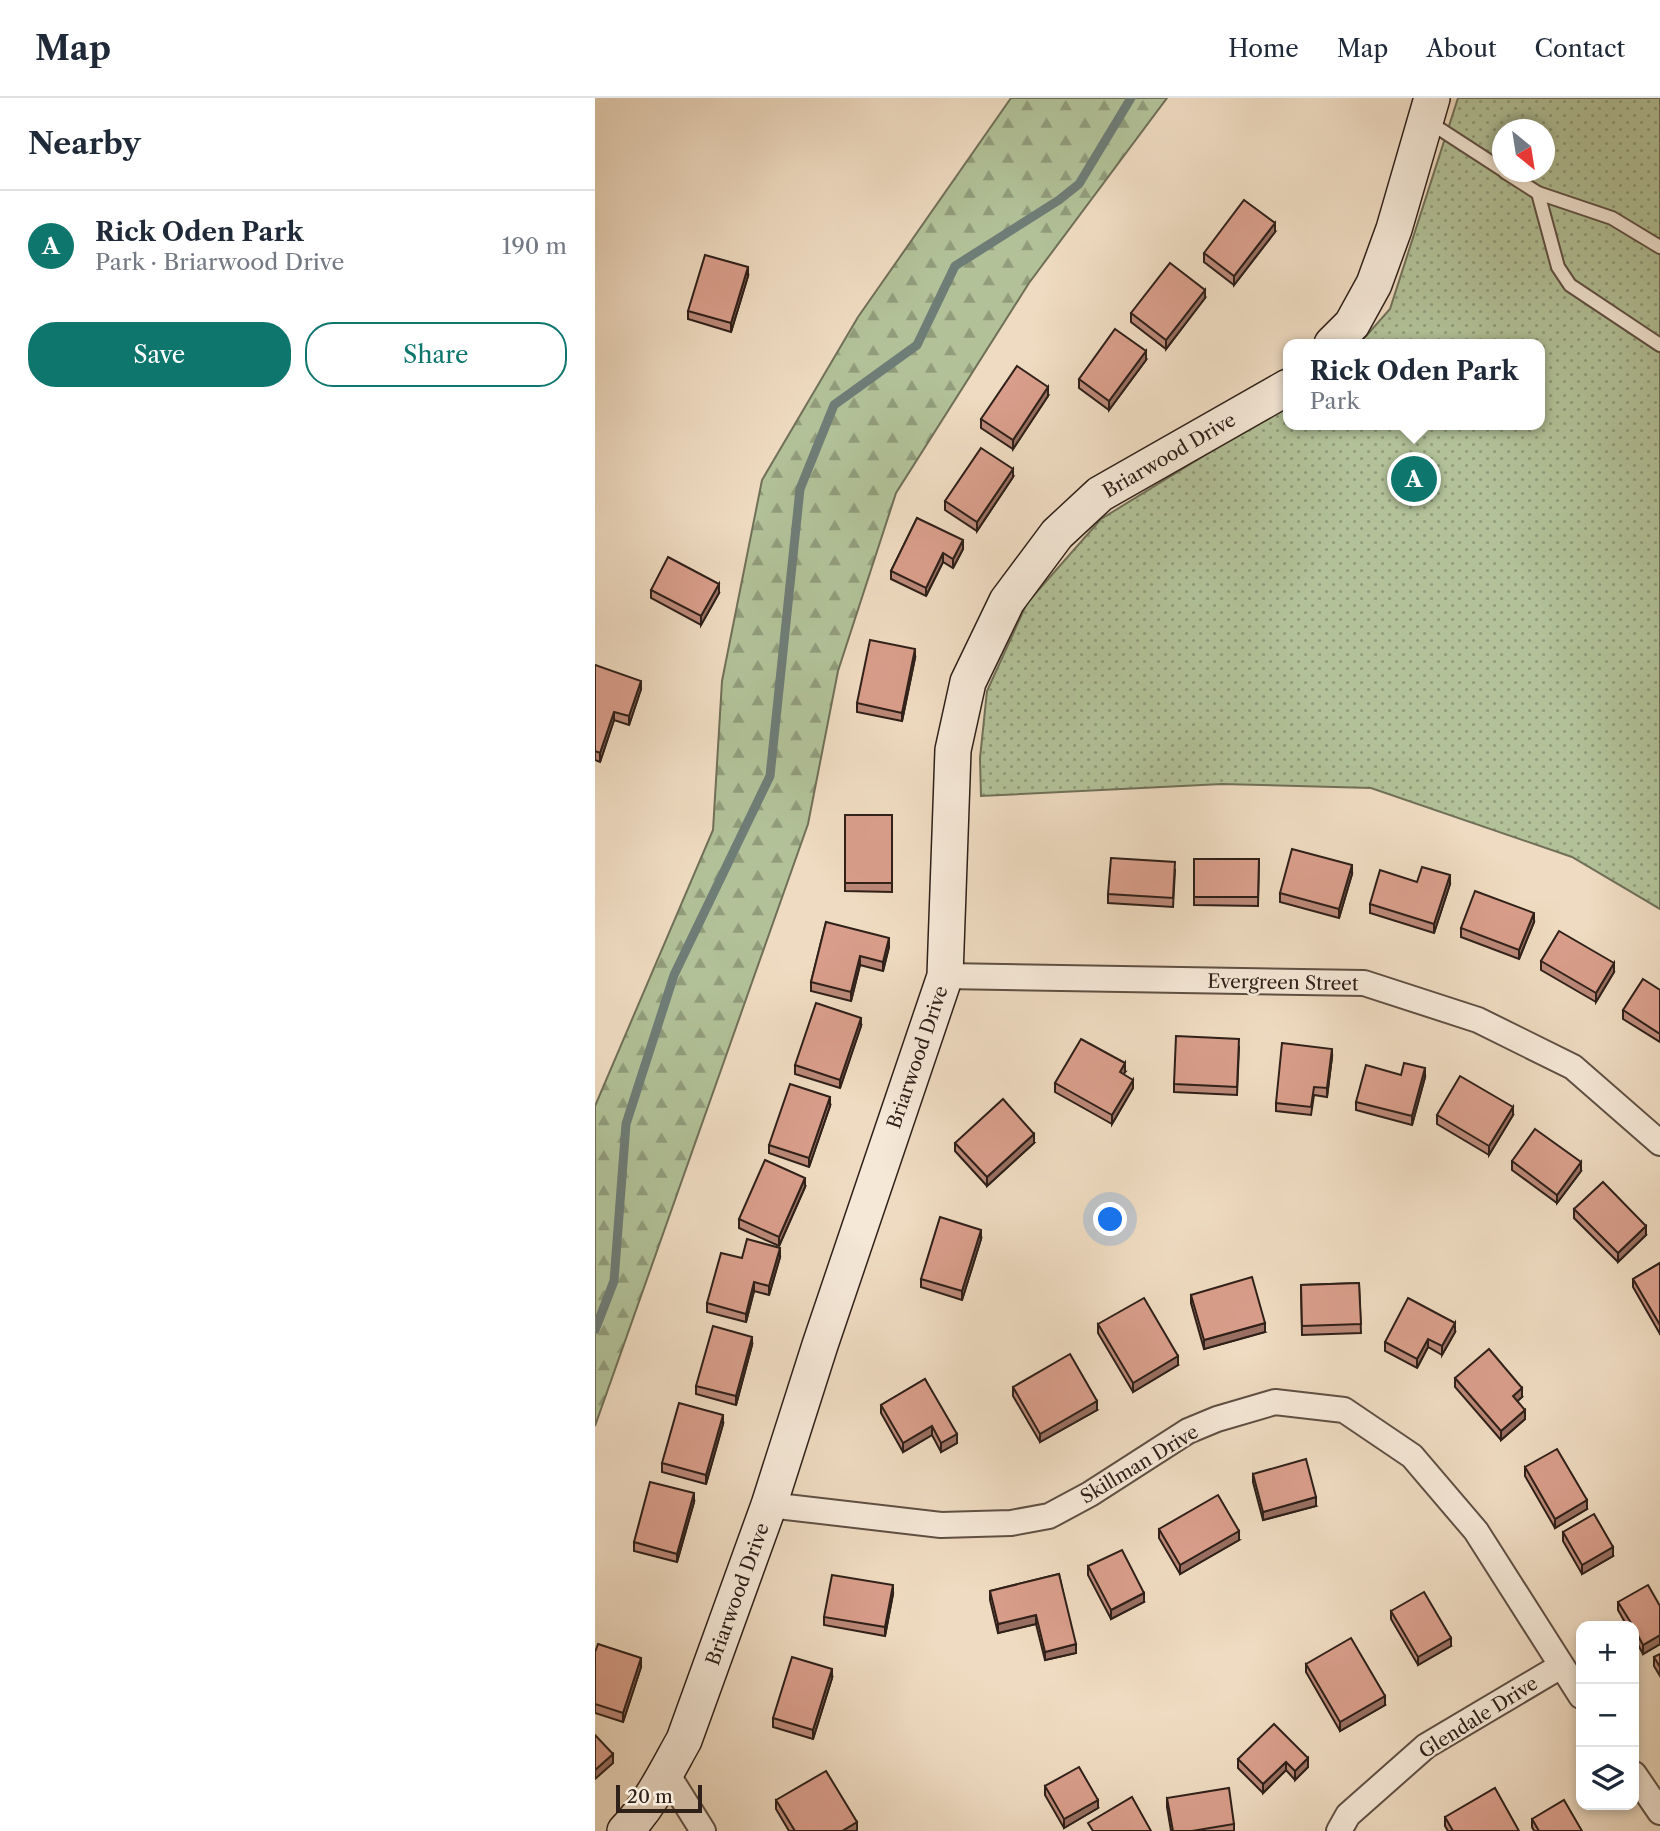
<!DOCTYPE html>
<html lang="en">
<head>
<meta charset="utf-8">
<style>
	body { margin:0; font-family:"Libre Caslon Text",serif; background:#f2f2f3; color:#1f2937 }
	.controls { position:absolute; right:21px; bottom:21px; display:grid; overflow:hidden; border-radius:14px; box-shadow:0 4px 10px #0003 }
	.controls button { width:63px; height:63px; display:grid; place-items:center; padding:0; border:0; border-bottom:2px solid #e0e1e3; background:#fff; color:#1f2937; font:35px sans-serif }
	.compass { position:absolute; left:897px; top:21px; width:63px; height:63px; border-radius:50%; background:#fff; box-shadow:0 4px 10px #0003; rotate:150deg }
	.scale { position:absolute; left:21px; bottom:18px; width:86px; box-sizing:border-box; padding-left:7px; border:4px solid #2f2019; border-top:0; font-size:19px; line-height:24px; white-space:nowrap; color:#2f2019; -webkit-text-stroke:5px #f5e8d7; paint-order:stroke }
	.you { position:absolute; left:516px; top:1122px; width:24px; height:24px; margin:-18px; border:5px solid #fff; border-radius:50%; background:#1a73e8; box-shadow:0 0 0 10px #1a73e833 }
	.badge { display:grid; place-items:center; width:46px; height:46px; border-radius:50%; background:#0f766e; color:#fff; font-size:23px; font-weight:700 }
	.pin { position:absolute; translate:-50% -50%; border:4px solid #fff; box-shadow:0 2px 7px #0006 }
	.popup { position:absolute; left:688px; top:241px; width:262px; height:91px; box-sizing:border-box; display:grid; place-content:center; border-radius:14px; background:#fff; filter:drop-shadow(0 2px 5px #0005); font-size:23px; white-space:nowrap; color:#747a83 }
	.popup b { font-size:26px; color:#1f2937 }
	.popup::after { content:''; position:absolute; left:50%; top:100%; margin-left:-14px; border:14px solid transparent; border-top-color:#fff }
	.list { margin:0; padding:0; list-style:none }
	h2 { display:flex; justify-content:space-between; align-items:center; height:91px; margin:0; padding:0 28px; font-size:30px }
	h2 small { font-size:23px; font-weight:400; color:#747a83 }
	.list li { display:grid; grid-template-columns:46px 1fr auto; gap:21px; align-items:center; box-sizing:border-box; height:112px; padding:0 28px; border-top:2px solid #e0e1e3 }
	.list b { display:block; font-size:26px; white-space:nowrap }
	.list p { margin:0; font-size:23px; white-space:nowrap; color:#747a83 }
	.list em { font-size:23px; font-style:normal; color:#747a83 }
	.actions { display:flex; gap:14px; padding:21px 28px }
	.actions a { flex:1; padding:16px 0; border:2px solid #0f766e; border-radius:28px; text-align:center; font-size:24px; color:#0f766e }
	.actions .main { background:#0f766e; color:#fff }
	.icon { flex:none; width:38px; height:38px; fill:none; stroke:currentColor; stroke-width:2; stroke-linecap:round; stroke-linejoin:round }
	.map { position:relative; flex:none; width:1065px; height:1733px; overflow:hidden }
	header { display:flex; align-items:center; gap:42px; box-sizing:border-box; height:98px; padding:0 35px; background:#fff; border-bottom:2px solid #e0e1e3 }
	header strong { font-size:33px }
	nav { display:flex; gap:38px; margin-inline-start:auto; font-size:24px }
	main { display:flex }
	aside { flex:1; background:#fff }
	.map>svg:first-child { display:block }
	.forest { fill:url(#forest-firs); stroke:#707058; stroke-width:2 }
	.park { fill:url(#park-dots); stroke:#707058; stroke-width:2; fill-rule:evenodd }
	.lines { fill:none; stroke-linecap:round; stroke-linejoin:round }
	.stream { stroke:#6f7d77; stroke-width:9 }
	.lane-casing { stroke:#5f4f43; stroke-width:16 }
	.street-casing { stroke:#5f4f43; stroke-width:28 }
	.secondary-casing { stroke:#2f2019; stroke-width:38 }
	.lane { stroke:#f5e8d7; stroke-width:12 }
	.street { stroke:#f5e8d7; stroke-width:24 }
	.secondary { stroke:#f5e8d7; stroke-width:35 }
	.wall { fill:#bb8878; stroke:#2f2019; stroke-width:2 }
	.shaded-wall { fill:#986f61; stroke:#2f2019; stroke-width:2 }
	.building { fill:#d99e8b; stroke:#2f2019; stroke-width:2 }
	.labels { text-anchor:middle; stroke-width:5; stroke-linejoin:round; paint-order:stroke }
	.street-label { font-size:19px; fill:#2f2019; stroke:#f5e8d7 }
</style>
</head>
<body>
<header>
<strong>Map</strong>
<nav><a>Home</a><a>Map</a><a>About</a><a>Contact</a></nav>
</header>
<main>
<aside>
<h2>Nearby<small></small></h2>
<ul class="list">
<li><span class="badge">A</span><div><b>Rick Oden Park</b><p>Park · Briarwood Drive</p></div><em>190 m</em></li>
</ul>
<div class="actions"><a class="main">Save</a><a>Share</a></div>
</aside>
<div class="map">
<svg width="1065" height="1733" viewBox="0 0 1065 1733">
	<defs>
		<pattern id="forest-firs" width="22" height="20" patternUnits="userSpaceOnUse" patternTransform="scale(1.75)"><rect width="22" height="20" fill="#b2c198"/><path d="M5 1l3.5 6h-7zM16 11l3.5 6h-7z" fill="#919c7b"/></pattern>
		<pattern id="park-dots" width="8" height="8" patternUnits="userSpaceOnUse" patternTransform="scale(1.75)"><rect width="8" height="8" fill="#b2c198"/><path d="M2 2h.1M6 6h.1" fill="none" stroke="#919c7b" stroke-width="1.8" stroke-linecap="round"/></pattern>
	</defs>
	<rect width="100%" height="100%" fill="#efdbc1"/>
	<filter id="stains"><feTurbulence type="fractalNoise" baseFrequency=".00286" numOctaves="4"/><feColorMatrix values="0 0 0 0 .2 0 0 0 0 .09 0 0 0 0 .02 0 0 0 .5 -.17"/></filter>
	<radialGradient id="worn" r=".72"><stop offset=".6" stop-color="#630" stop-opacity="0"/><stop offset="1" stop-color="#630" stop-opacity=".3"/></radialGradient>
	<path class="forest" d="M416,0h156l-138,185 -133,210 -58,178 -30,153 -213,602v-320l118,-276 9,-149 40,-201 96,-163z"/>
	<path class="park" d="M863,0h202v811l-88,-52 -201,-69 -149,-4 -241,12 -1,-38 7,-67 40,-88 74,-84 187,-115v21h252v-81h-181l31,-35zM908,32h42v42h-42z"/>
	<g class="lines">
		<path class="stream" d="M0,1232l19,-49 12,-157 48,-149 96,-199 30,-287 34,-84 83,-60 38,-79 104,-66 20,-16 52,-86"/>
		<defs>
			<g id="lane">
				<path d="M834,24l74,48"/>
				<path d="M910,74l33,21 74,25 48,29"/>
				<path d="M943,95l20,74 12,18 90,60"/>
			</g>
			<g id="street">
				<path d="M350,878l419,7 114,37 95,47 87,76"/>
				<path d="M174,1407l172,20 70,-2 38,-7 41,-22 98,-63 29,-12 58,-17 69,8 68,46 64,75 105,165"/>
				<path d="M71,1674l37,59"/>
				<path d="M1039,1676l26,38"/>
				<path d="M744,1733l9,-16 78,-69 135,-80"/>
			</g>
			<g id="secondary">
				<path d="M737,246l20,-20 22,-40 20,-55 38,-131"/>
				<path d="M30,1733c25,-25 42,-61 59,-91l85,-235 51,-160 125,-369 8,-226 15,-68 39,-81 50,-67 43,-40 188,-107"/>
			</g>
		</defs>
		<use href="#lane" class="lane-casing"/>
		<use href="#street" class="street-casing"/>
		<use href="#secondary" class="secondary-casing"/>
		<use href="#lane" class="lane"/>
		<use href="#street" class="street"/>
		<use href="#secondary" class="secondary"/>
	</g>
	<g class="wall">
		<path d="M680,134l-41,53 -30,-23v-9z"/>
		<path d="M153,178l-17,56 -43,-13v-8z"/>
		<path d="M610,200l-39,51 -35,-27v-9z"/>
		<path d="M551,262l-37,50 -30,-22v-9z"/>
		<path d="M453,298l-35,53 -32,-21v-9z"/>
		<path d="M418,379l-36,54 -32,-21v-9z"/>
		<path d="M322,420l46,31 -10,19 -10,-6 -17,34 -35,-17v-8z"/>
		<path d="M56,492l68,3 -18,32 -50,-27z"/>
		<path d="M320,560l-13,63 -45,-9v-9z"/>
		<path d="M0,567l46,24 -12,36 -15,-5 -14,42 -5,-2z"/>
		<path d="M250,717h47v77l-47,-1z"/>
		<path d="M599,761h65l-1,47 -64,-1z"/>
		<path d="M580,772l-2,37 -65,-4v-9z"/>
		<path d="M757,776l-13,44 -59,-16v-9z"/>
		<path d="M822,784l33,2 -16,49 -64,-20v-9z"/>
		<path d="M231,824l63,25 -6,24 -23,-6 -9,36 -40,-10v-9z"/>
		<path d="M939,824l-15,37 -58,-22v-9z"/>
		<path d="M946,863l73,11 -18,30 -55,-32z"/>
		<path d="M1065,892v52l-37,-23v-9z"/>
		<path d="M266,928l-21,62 -45,-14v-9z"/>
		<path d="M644,949l-2,48 -63,-3v-8z"/>
		<path d="M737,959l-5,40 -13,-2 -3,20 -35,-4v-8z"/>
		<path d="M530,974l-2,2 10,14 -21,36 -57,-32v-9z"/>
		<path d="M830,979l-13,48 -56,-15v-8z"/>
		<path d="M235,1008l-21,61 -40,-14v-8z"/>
		<path d="M842,1017h76l-24,40 -52,-31z"/>
		<path d="M360,1045h79l-47,43 -32,-35z"/>
		<path d="M917,1063l69,10 -24,32 -45,-33z"/>
		<path d="M210,1089l-26,59 -40,-18v-9z"/>
		<path d="M979,1111l72,26 -28,27 -44,-44z"/>
		<path d="M386,1141l-19,61 -41,-13v-8z"/>
		<path d="M185,1159l-11,38 -15,-4 -8,31 -39,-10v-9l35,-45z"/>
		<path d="M1065,1165v71l-27,-47v-8z"/>
		<path d="M764,1185l2,50 -59,2 -1,-50z"/>
		<path d="M596,1197l74,37 -61,17 -13,-46z"/>
		<path d="M503,1226l80,41 -45,27 -35,-59z"/>
		<path d="M860,1234l-13,23 -14,-8 -11,21 -32,-17v-9z"/>
		<path d="M157,1247l-16,60 -40,-11v-8z"/>
		<path d="M860,1280l67,19 -5,4 8,18 -24,21 -46,-53z"/>
		<path d="M330,1281l32,64 -16,9 -9,-17 -29,17 -22,-39v-8z"/>
		<path d="M418,1289l84,23 -57,32 -27,-46z"/>
		<path d="M128,1326l-17,60 -44,-12v-9z"/>
		<path d="M930,1369l62,42 -32,19 -30,-52z"/>
		<path d="M658,1376l63,32 -53,14 -10,-38z"/>
		<path d="M99,1404l-17,60 -43,-11v-9z"/>
		<path d="M564,1431l80,11 -59,34 -21,-36z"/>
		<path d="M968,1434l50,24 -31,18 -19,-33z"/>
		<path d="M493,1468l56,36 -33,17 -23,-44z"/>
		<path d="M464,1476l17,79 -31,7 -9,-36 -38,9 -8,-33v-9z"/>
		<path d="M298,1496l-8,42 -61,-11v-8z"/>
		<path d="M1023,1504l42,4v38l-17,10 -9,-17v-11h-7l-9,-16z"/>
		<path d="M796,1513l60,35 -33,19 -27,-46z"/>
		<path d="M0,1554l46,15 -18,55 -28,-9z"/>
		<path d="M1065,1556v22l-6,-10v-9z"/>
		<path d="M711,1566l79,41 -45,26 -34,-59z"/>
		<path d="M237,1580l-19,61 -40,-12v-9z"/>
		<path d="M713,1660v9l-13,13 -9,-10 -23,23 -25,-25v-9z"/>
		<path d="M450,1688l53,22 -34,20 -19,-33z"/>
		<path d="M572,1700l67,26v7h-63l-4,-24z"/>
		<path d="M181,1702l81,31h-68l-13,-22z"/>
		<path d="M850,1719l74,14h-71l-3,-5z"/>
		<path d="M937,1721l50,12h-48l-2,-4z"/>
	</g>
	<g class="shaded-wall">
		<path d="M680,125v9l-41,53v-9z"/>
		<path d="M153,169v9l-17,56v-9z"/>
		<path d="M610,192v8l-39,51v-9z"/>
		<path d="M551,253v9l-37,50v-9z"/>
		<path d="M453,289v9l-35,53v-9z"/>
		<path d="M418,371v8l-36,54v-9z"/>
		<path d="M368,442v9l-10,19v-9z"/>
		<path d="M348,455v9l-17,34v-8z"/>
		<path d="M124,486v9l-18,32v-9z"/>
		<path d="M320,551v9l-13,63v-8z"/>
		<path d="M46,583v8l-12,36v-9z"/>
		<path d="M19,614v8l-14,42v-9z"/>
		<path d="M757,767v9l-13,44v-9z"/>
		<path d="M855,777v9l-16,49v-9z"/>
		<path d="M939,815v9l-15,37v-9z"/>
		<path d="M294,840v9l-6,24v-9z"/>
		<path d="M265,858v9l-9,36v-9z"/>
		<path d="M1019,865v9l-18,30v-9z"/>
		<path d="M266,920v8l-21,62v-8z"/>
		<path d="M737,951v8l-5,40v-9z"/>
		<path d="M530,965v9l-5,9v-9z"/>
		<path d="M830,970v9l-13,48v-9z"/>
		<path d="M538,982v8l-21,36v-9z"/>
		<path d="M235,999v9l-21,61v-9z"/>
		<path d="M918,1009v8l-24,40v-9z"/>
		<path d="M439,1036v9l-47,43v-9z"/>
		<path d="M986,1064v9l-24,32v-8z"/>
		<path d="M210,1080v9l-26,59v-9z"/>
		<path d="M1051,1128v9l-28,27v-9z"/>
		<path d="M386,1132v9l-19,61v-9z"/>
		<path d="M185,1150v9l-11,38v-9z"/>
		<path d="M159,1184v9l-8,31v-8z"/>
		<path d="M670,1225v9l-61,17v-9z"/>
		<path d="M860,1225v9l-13,23v-9z"/>
		<path d="M157,1239v8l-16,60v-9z"/>
		<path d="M833,1241v8l-11,21v-9z"/>
		<path d="M583,1258v9l-45,27v-9z"/>
		<path d="M927,1290v9l-9,8v-9z"/>
		<path d="M502,1303v9l-57,32v-8z"/>
		<path d="M930,1312v9l-24,21v-9z"/>
		<path d="M128,1317v9l-17,60v-9z"/>
		<path d="M337,1328v9l-29,17v-9z"/>
		<path d="M362,1336v9l-16,9v-9z"/>
		<path d="M99,1395v9l-17,60v-8z"/>
		<path d="M721,1399v9l-53,14v-8z"/>
		<path d="M992,1402v9l-32,19v-9z"/>
		<path d="M644,1433v9l-59,34v-9z"/>
		<path d="M1018,1449v9l-31,18v-9z"/>
		<path d="M298,1487v9l-8,42v-9z"/>
		<path d="M549,1495v9l-33,17v-9z"/>
		<path d="M441,1517v9l-38,9v-9z"/>
		<path d="M1065,1537v9l-17,10v-9z"/>
		<path d="M856,1540v8l-33,19v-8z"/>
		<path d="M481,1546v9l-31,7v-8z"/>
		<path d="M46,1560v9l-18,55v-9z"/>
		<path d="M237,1571v9l-19,61v-9z"/>
		<path d="M790,1598v9l-45,26v-9z"/>
		<path d="M18,1656v9l-18,16v-9z"/>
		<path d="M713,1660v9l-13,13v-9z"/>
		<path d="M691,1664v8l-23,23v-9z"/>
		<path d="M503,1702v8l-34,20v-9z"/>
		<path d="M262,1724v9h-15z"/>
	</g>
	<g class="building">
		<path d="M649,102l31,23 -41,53 -30,-23z"/>
		<path d="M110,157l43,12 -17,56 -43,-12z"/>
		<path d="M575,165l35,27 -39,50 -35,-27z"/>
		<path d="M520,231l31,22 -37,50 -30,-22z"/>
		<path d="M422,268l31,21 -35,53 -32,-21z"/>
		<path d="M386,350l32,21 -36,53 -32,-21z"/>
		<path d="M322,420l46,22 -10,19 -10,-6 -17,35 -35,-17z"/>
		<path d="M73,459l51,27 -18,32 -50,-26z"/>
		<path d="M275,542l45,9 -13,64 -45,-10z"/>
		<path d="M0,567l46,16 -12,35 -15,-4 -14,41 -5,-2z"/>
		<rect x="250" y="717" width="47" height="68"/>
		<path d="M697,751l60,16 -13,44 -59,-16z"/>
		<path d="M516,760l64,4 -2,36 -65,-4z"/>
		<path d="M599,761h65l-1,38h-64z"/>
		<path d="M827,769l28,8 -16,49 -64,-20 10,-34 37,12z"/>
		<path d="M880,793l59,22 -15,37 -58,-22z"/>
		<path d="M231,824l63,16 -6,24 -23,-6 -9,36 -40,-10z"/>
		<path d="M964,833l55,32 -18,30 -55,-32z"/>
		<path d="M1048,881l17,11v44l-37,-24z"/>
		<path d="M221,905l45,15 -21,62 -45,-15z"/>
		<path d="M581,938l63,3 -2,48 -63,-3z"/>
		<path d="M486,941l44,24 -5,9 13,8 -21,35 -57,-32z"/>
		<path d="M687,945l50,6 -5,39 -13,-1 -3,20 -35,-4z"/>
		<path d="M809,965l21,5 -13,48 -56,-14 10,-37 35,10z"/>
		<path d="M865,978l53,31 -24,39 -52,-31z"/>
		<path d="M195,986l40,13 -21,61 -40,-13z"/>
		<path d="M408,1001l31,35 -47,43 -32,-34z"/>
		<path d="M940,1031l46,33 -24,33 -45,-34z"/>
		<path d="M170,1062l40,18 -26,59 -40,-18z"/>
		<path d="M1008,1084l43,44 -28,27 -44,-44z"/>
		<path d="M345,1119l41,13 -19,61 -41,-12z"/>
		<path d="M152,1141l33,9 -11,38 -15,-4 -8,32 -39,-11 14,-50 21,5z"/>
		<path d="M1065,1165v62l-27,-46z"/>
		<path d="M657,1179l13,46 -61,17 -13,-45z"/>
		<path d="M764,1185l2,41 -59,2 -1,-41z"/>
		<path d="M549,1200l34,58 -45,27 -35,-59z"/>
		<path d="M813,1200l47,25 -13,23 -14,-7 -11,20 -32,-17z"/>
		<path d="M118,1228l39,11 -16,59 -40,-10z"/>
		<path d="M894,1251l33,39 -9,8 12,14 -24,21 -46,-53z"/>
		<path d="M475,1256l27,47 -57,33 -27,-47z"/>
		<path d="M330,1281l32,55 -16,9 -9,-17 -29,17 -22,-38z"/>
		<path d="M84,1305l44,12 -17,60 -44,-12z"/>
		<path d="M962,1351l30,51 -32,19 -30,-52z"/>
		<path d="M711,1361l10,38 -53,15 -10,-38z"/>
		<path d="M55,1384l44,11 -17,61 -43,-12z"/>
		<path d="M623,1397l21,36 -59,34 -21,-36z"/>
		<path d="M999,1416l19,33 -31,18 -19,-33z"/>
		<path d="M527,1452l22,43 -33,17 -23,-44z"/>
		<path d="M464,1476l17,70 -31,8 -9,-37 -38,9 -8,-33z"/>
		<path d="M237,1477l61,10 -8,42 -61,-10z"/>
		<path d="M1053,1487l12,21v29l-17,10 -9,-17v-2h-1l-15,-24z"/>
		<path d="M829,1494l27,46 -33,19 -27,-46z"/>
		<path d="M756,1540l34,58 -45,26 -34,-58z"/>
		<path d="M3,1546l43,14 -18,55 -28,-9v-52z"/>
		<path d="M1065,1556v13l-6,-10z"/>
		<path d="M197,1559l40,12 -19,61 -40,-12z"/>
		<path d="M679,1626l34,34 -13,13 -9,-9 -23,22 -25,-25z"/>
		<path d="M0,1637l18,19 -18,16z"/>
		<path d="M484,1669l19,33 -34,19 -19,-33z"/>
		<path d="M231,1673l31,51 -15,9h-47l-19,-31z"/>
		<path d="M634,1690l5,36 -42,7h-19l-6,-33z"/>
		<path d="M900,1690l24,43h-66l-8,-14z"/>
		<path d="M537,1699l19,34h-58l-5,-8z"/>
		<path d="M969,1702l18,31h-43l-7,-12z"/>
	</g>
	<g class="labels">
		<g class="street-label">
			<text transform="translate(574 357) rotate(-30)" y="7">Briarwood Drive</text>
			<text transform="translate(688 884) rotate(1)" y="7">Evergreen Street</text>
			<text transform="translate(322 959) rotate(-71)" y="7">Briarwood Drive</text>
			<text transform="translate(544 1366) rotate(-31)" y="7">Skillman Drive</text>
			<text transform="translate(142 1496) rotate(-70)" y="7">Briarwood Drive</text>
			<text transform="translate(883 1619) rotate(-32)" y="7">Glendale Drive</text>
		</g>
	</g>
	<rect width="100%" height="100%" filter="url(#stains)"/>
	<rect width="100%" height="100%" fill="url(#worn)"/>
</svg>
<div class="controls">
<button>+</button>
<button>−</button>
<button><svg class="icon" aria-label="layers" viewBox="0 0 24 24"><path d="M12 4l9 5-9 5-9-5zM3 14l9 5 9-5"/></svg></button>
</div>
<svg class="compass" viewBox="-18 -18 36 36"><path d="M0-13l5 13h-10z" fill="#e53935"/><path d="M0 13l5-13h-10z" fill="#747a83"/></svg>
<div class="scale">20 m</div>
<div class="you"></div>
<div class="pin badge" style="left:819px;top:381px">A</div>
<div class="popup"><b>Rick Oden Park</b>Park</div>
</div>
</main>
</body>
</html>
